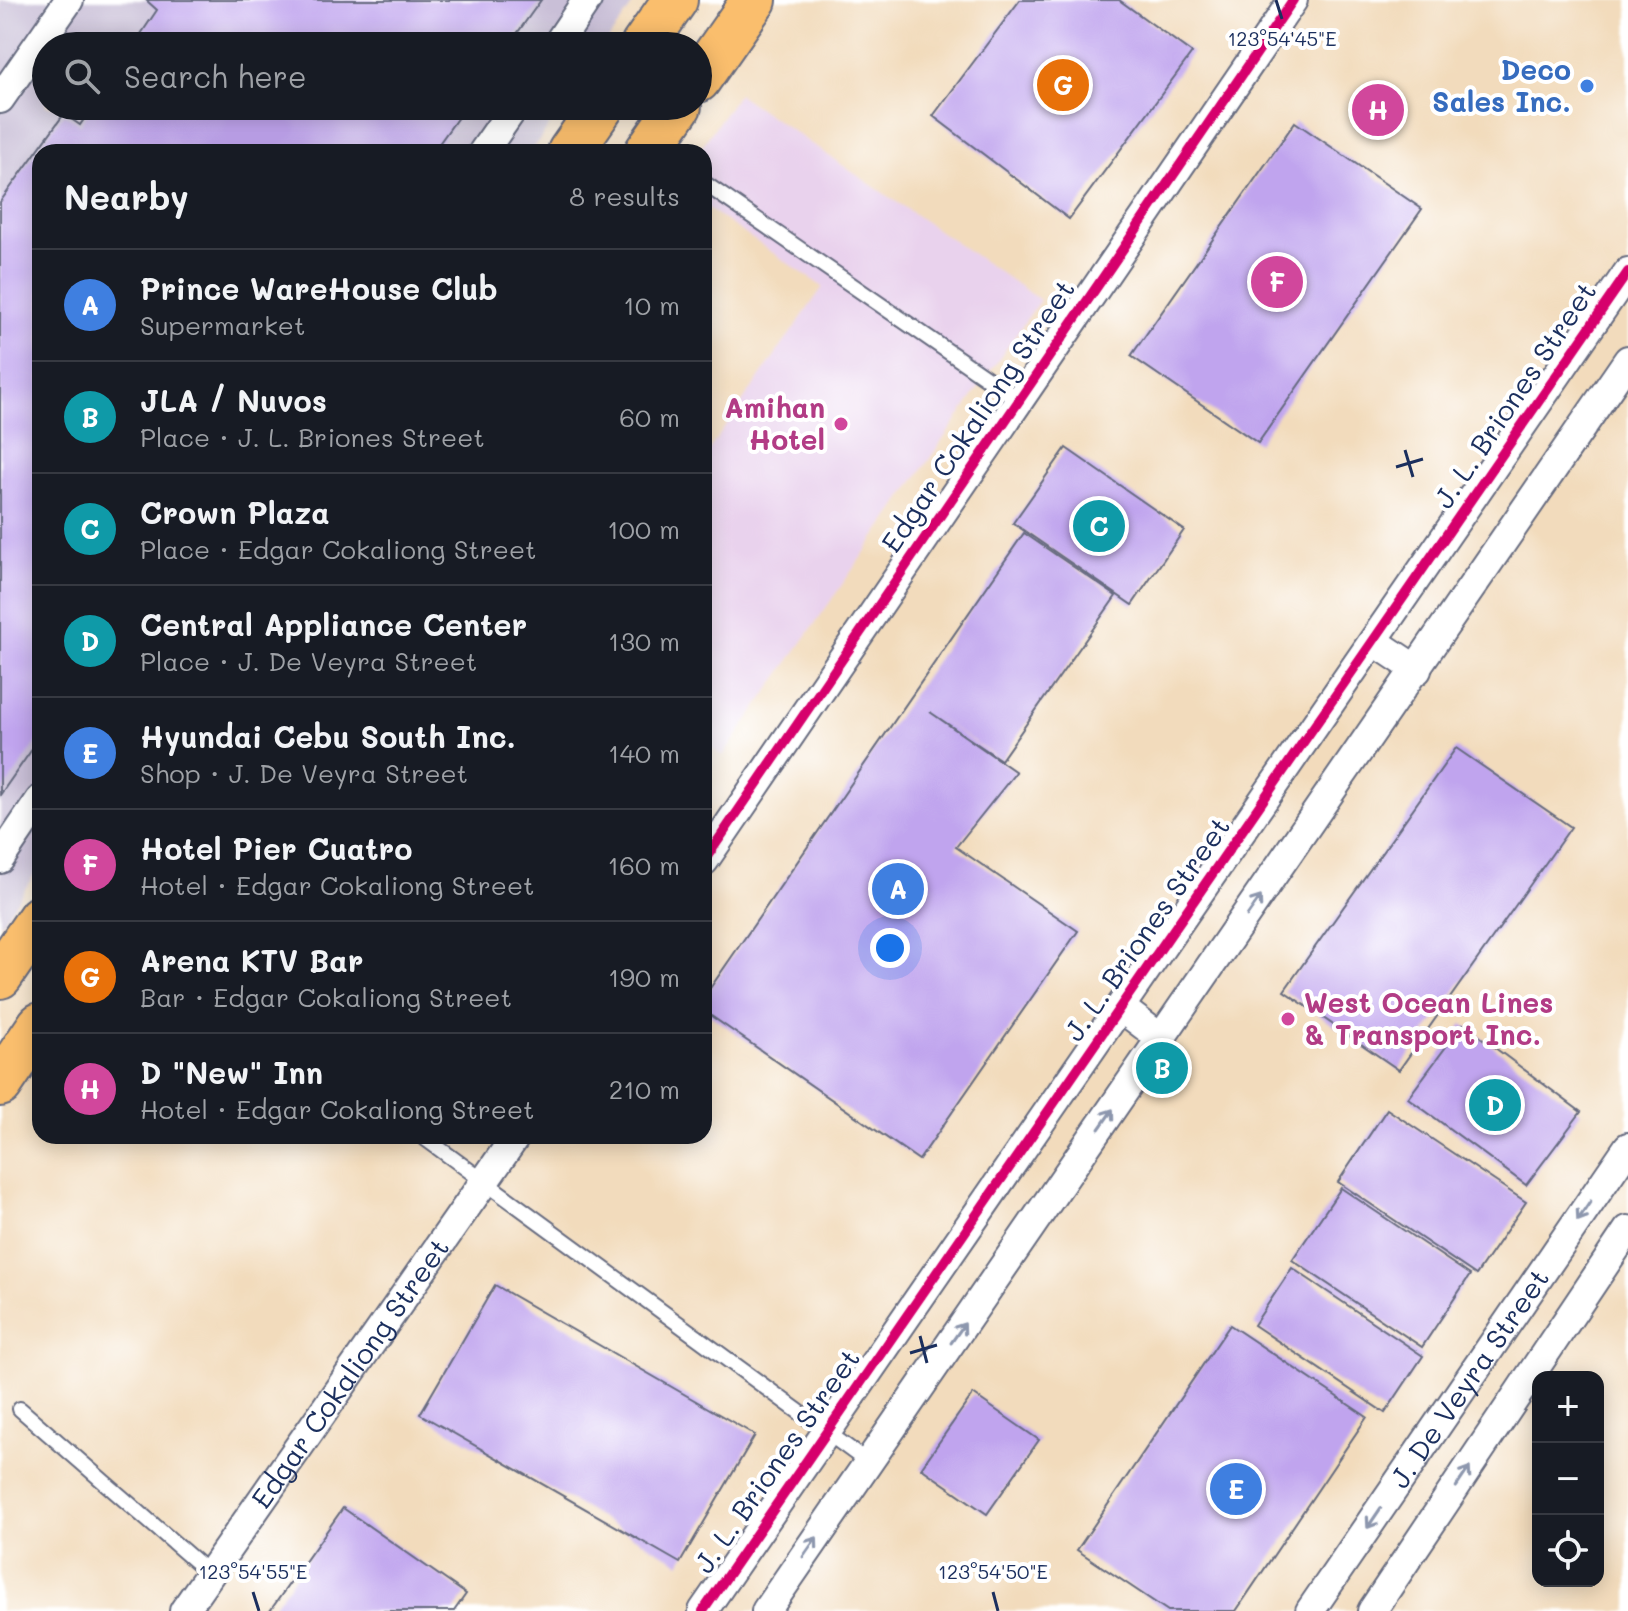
<!DOCTYPE html>
<html lang="en">
<head>
<meta charset="utf-8">
<style>
	body { margin:0; font-family:Mali,sans-serif; background:#242831; color:#f1f3f6 }
	.controls { position:absolute; right:24px; bottom:24px; display:grid; overflow:hidden; border-radius:16px; box-shadow:0 4px 20px #0003 }
	.controls button { width:72px; height:72px; display:grid; place-items:center; padding:0; border:0; border-bottom:2px solid #363941; background:#171b24; color:#f1f3f6; font:40px sans-serif }
	.you { position:absolute; left:890px; top:948px; width:28px; height:28px; margin:-20px; border:6px solid #fff; border-radius:50%; background:#1a73e8; box-shadow:0 0 0 12px #1a73e833 }
	.badge { display:grid; place-items:center; width:52px; height:52px; border-radius:50%; background:#d690ce; color:#fff; font-size:26px; font-weight:700 }
	.pin { position:absolute; translate:-50% -50%; border:4px solid #fff; box-shadow:0 2px 8px #0006 }
	.list { margin:0; padding:0; list-style:none }
	h2 { display:flex; justify-content:space-between; align-items:center; height:104px; margin:0; padding:0 32px; font-size:34px }
	h2 small { font-size:26px; font-weight:400; color:#9ea1a6 }
	.list li { display:grid; grid-template-columns:52px 1fr auto; gap:24px; align-items:center; box-sizing:border-box; height:112px; padding:0 32px; border-top:2px solid #363941 }
	.list b { display:block; font-size:30px; white-space:nowrap }
	.list p { margin:0; font-size:26px; white-space:nowrap; color:#9ea1a6 }
	.list em { font-size:26px; font-style:normal; color:#9ea1a6 }
	.icon { flex:none; width:44px; height:44px; fill:none; stroke:currentColor; stroke-width:2; stroke-linecap:round; stroke-linejoin:round }
	.map { position:relative; flex:none; width:1628px; height:1611px; overflow:hidden }
	.search { position:absolute; background:#171b24; box-shadow:0 4px 20px #0003; left:32px; top:32px; width:680px; height:88px; display:flex; align-items:center; gap:20px; box-sizing:border-box; padding:0 28px; border-radius:44px; color:#9ea1a6; font-size:30px }
	.panel { position:absolute; background:#171b24; box-shadow:0 4px 20px #0003; left:32px; top:144px; width:680px; height:1000px; border-radius:24px }
	.map>svg:first-child { display:block }
	.built { fill:#e9d2ed }
	.industrial { fill:#c9bfd7 }
	.building { fill:#c0a4ee }
	.lines { fill:none; stroke-linecap:round; stroke-linejoin:round }
	.service-casing { stroke:#666b7f; stroke-width:18 }
	.minor-casing { stroke:#666b7f; stroke-width:32 }
	.trunk-casing { stroke:#666b7f; stroke-width:48 }
	.service { stroke:#fff; stroke-width:14 }
	.minor { stroke:#fff; stroke-width:28 }
	.trunk { stroke:#fabe6d; stroke-width:44 }
	.cycleway-casing { stroke:#fff; stroke-width:15 }
	.cycleway { stroke:#d6006c; stroke-width:10 }
	.oneway { stroke:#8d97ae }
	.ticks { fill:none; stroke:#1b2f5e; stroke-width:3 }
	.shop-dot { fill:#3f7fe0; stroke:#fff; stroke-width:3 }
	.hotel-dot { fill:#d1479c; stroke:#fff; stroke-width:3 }
	.labels { text-anchor:middle; stroke-width:8; stroke-linejoin:round; paint-order:stroke }
	.shop-label { font-size:28px; font-weight:bold; fill:#366cbe; stroke:#fff; text-anchor:end }
	.street-label { font-size:28px; fill:#1b2f5e; stroke:#fff }
	.hotel-label { font-size:28px; font-weight:bold; fill:#b23c85; stroke:#fff; text-anchor:end }
	.ticks-label { font-size:20px; text-anchor:middle; fill:#1b2f5e; stroke:#fff; stroke-width:8; stroke-linejoin:round; paint-order:stroke }
</style>
</head>
<body>
<div class="map">
<svg width="1628" height="1611" viewBox="0 0 1628 1611">
	<rect width="100%" height="100%" fill="#fff"/>
	<filter id="ink" filterUnits="userSpaceOnUse"><feTurbulence type="fractalNoise" baseFrequency=".0125" numOctaves="2"/><feDisplacementMap in="SourceGraphic" scale="16" xChannelSelector="R" yChannelSelector="G"/><feConvolveMatrix kernelMatrix="1 2 1 2 8 2 1 2 1" color-interpolation-filters="sRGB"/></filter>
	<filter id="wash" filterUnits="userSpaceOnUse"><feTurbulence type="fractalNoise" baseFrequency=".006" numOctaves="4" result="noise"/><feDisplacementMap in="SourceGraphic" scale="32" xChannelSelector="R" yChannelSelector="G"/><feGaussianBlur stdDeviation="1.8" result="paint"/><feColorMatrix in="noise" values="0 0 0 0 0 0 0 0 0 0 0 0 0 0 0 0 0 1.4 0 .05"/><feComposite in="paint" operator="in"/></filter>
	<g filter="url(#wash)">
		<rect width="100%" height="100%" fill="#f2dbbc"/>
		<path class="built" d="M738,94l302,206 -317,456 -19,-13v-286l119,-170 -119,-81v-54h-6z"/>
		<path class="industrial" d="M0,0h636l-32,46h-558v60h517l-32,46h-491v715l-40,58z"/>
		<g id="blocks">
			<g class="building">
				<path d="M146,0h395l-33,46h-375l24,-36z"/>
				<path d="M1020,0h99l73,53 -123,166 -136,-103z"/>
				<path d="M93,106h373l-33,46h-393v586l-40,57v-593l64,-88 16,11z"/>
				<path d="M1295,122l127,87 -164,234 -127,-87z"/>
				<path d="M1066,448l118,82 -52,75 -119,-82z"/>
				<path d="M1024,533l92,63 -115,164 -71,-48 86,60 -60,75 122,84 -159,229 -215,-149v-14z"/>
				<path d="M1456,748l115,79 -172,243 -115,-79z"/>
				<path d="M1463,1024l118,88 -55,73 -118,-87z"/>
				<path d="M1162,1050l16,11 -16,25 -17,-11z"/>
				<path d="M1387,1109l139,93 -50,73 -138,-93z"/>
				<path d="M1341,1188l129,87 -48,72 -130,-87z"/>
				<path d="M1292,1268l131,88 -38,57 -131,-88z"/>
				<path d="M495,1285l260,150 -75,128 -260,-149z"/>
				<path d="M1230,1325l137,92 -131,194h-68l-91,-61z"/>
				<path d="M973,1394l66,46 -52,74 -66,-46z"/>
				<path d="M343,1508l123,86 -12,17h-184z"/>
			</g>
		</g>
	</g>
	<g filter="url(#ink)">
		<use href="#blocks" fill-opacity="0" stroke="#666b7f" stroke-width="2"/>
		<g class="lines">
			<defs>
				<g id="service">
					<path d="M704,183l313,216"/>
					<path d="M422,1136l447,327"/>
					<path d="M20,1409l190,165"/>
				</g>
				<g id="minor">
					<path d="M556,46l31,-46"/>
					<path d="M0,99l69,-99"/>
					<path d="M483,152l32,-46"/>
					<path d="M1375,642l42,28"/>
					<path d="M0,859l40,-59"/>
					<path d="M704,861l589,-861"/>
					<path d="M1121,1008l41,31"/>
					<path id="s1" d="M184,1611l332,-475"/>
					<path d="M703,1611l925,-1339"/>
					<path d="M766,1611l862,-1251"/>
					<path id="s2" d="M1310,1611l318,-464"/>
					<path d="M1372,1611l256,-381"/>
				</g>
				<g id="trunk">
					<path d="M643,46l32,-46"/>
					<path d="M698,80l56,-80"/>
					<path d="M570,152l32,-46"/>
					<path d="M647,152l32,-46"/>
					<path d="M0,976l40,-58"/>
					<path d="M0,1084l40,-59"/>
				</g>
			</defs>
			<use href="#service" class="service-casing"/>
			<use href="#minor" class="minor-casing"/>
			<use href="#trunk" class="trunk-casing"/>
			<use href="#service" class="service"/>
			<use href="#minor" class="minor"/>
			<use href="#trunk" class="trunk"/>
			<defs>
				<g id="cycleway">
					<path d="M704,861l589,-861"/>
					<path d="M703,1611l925,-1339"/>
				</g>
			</defs>
			<use href="#cycleway" class="cycleway-casing"/>
			<use href="#cycleway" class="cycleway"/>
		</g>
		<defs><path id="oneway-shaft" d="M-6 0H5M1.5-3L5.5 0L1.5 3" fill="none" stroke-width="1.6" stroke-linecap="round" stroke-linejoin="round" transform="scale(2)"/></defs>
		<g class="oneway">
			<use href="#oneway-shaft" transform="translate(1254 906) rotate(-55)"/>
			<use href="#oneway-shaft" transform="translate(1106 1119) rotate(-55)"/>
			<use href="#oneway-shaft" transform="translate(1584 1211) rotate(124)"/>
			<use href="#oneway-shaft" transform="translate(958 1333) rotate(-55)"/>
			<use href="#oneway-shaft" transform="translate(1463 1477) rotate(-56)"/>
			<use href="#oneway-shaft" transform="translate(1374 1518) rotate(124)"/>
			<use href="#oneway-shaft" transform="translate(810 1547) rotate(-55)"/>
		</g>
	</g>
	<path class="ticks" d="M1276,0l6,19M1405,450l8,27M1396,467l27,-8M920,1336l7,27M910,1353l27,-8M253,1592l6,19M993,1592l5,19"/>
	<circle class="shop-dot" cx="1587" cy="86" r="8"/>
	<g class="hotel-dot">
		<circle cx="841" cy="424" r="8"/>
		<circle cx="1288" cy="1019" r="8"/>
	</g>
	<g class="labels">
		<g class="shop-label">
			<text x="1571" y="80">Deco<tspan x="1571" dy="32">Sales Inc.</tspan></text>
		</g>
		<g class="street-label">
			<text transform="translate(1515 395) rotate(-56)" y="10">J. L. Briones Street</text>
			<text transform="translate(978 416) rotate(-56)" y="10">Edgar Cokaliong Street</text>
			<text transform="translate(1147 929) rotate(-55)" y="10">J. L. Briones Street</text>
			<text dy="10" stroke="none"><textPath href="#s1" startOffset="290">Edgar Cokaliong Street</textPath></text>
			<text dy="10" stroke="none"><textPath href="#s2" startOffset="282">J. De Veyra Street</textPath></text>
			<text transform="translate(777 1461) rotate(-55)" y="10">J. L. Briones Street</text>
		</g>
		<g class="hotel-label">
			<text x="825" y="418">Amihan<tspan x="825" dy="32">Hotel</tspan></text>
			<text x="1304" y="1013" text-anchor="start">West Ocean Lines<tspan x="1304" dy="32">&amp; Transport Inc.</tspan></text>
		</g>
	</g>
	<g class="ticks-label">
		<text x="1282" y="46">123°54'45"E</text>
		<text x="253" y="1579">123°54'55"E</text>
		<text x="993" y="1579">123°54'50"E</text>
	</g>
</svg>
<div class="controls">
<button>+</button>
<button>−</button>
<button><svg class="icon" aria-label="locate" viewBox="0 0 24 24"><circle cx="12" cy="12" r="6"/><path d="M12 2v4M12 18v4M2 12h4M18 12h4"/></svg></button>
</div>
<div class="you"></div>
<div class="pin badge" style="left:898px;top:889px;background:#3f7fe0">A</div>
<div class="pin badge" style="left:1162px;top:1068px;background:#0f9aa8">B</div>
<div class="pin badge" style="left:1099px;top:526px;background:#0f9aa8">C</div>
<div class="pin badge" style="left:1495px;top:1105px;background:#0f9aa8">D</div>
<div class="pin badge" style="left:1236px;top:1489px;background:#3f7fe0">E</div>
<div class="pin badge" style="left:1277px;top:282px;background:#d1479c">F</div>
<div class="pin badge" style="left:1063px;top:85px;background:#e8710a">G</div>
<div class="pin badge" style="left:1378px;top:110px;background:#d1479c">H</div>
<div class="search"><svg class="icon" aria-label="search" viewBox="0 0 24 24"><circle cx="10" cy="10" r="6"/><path d="M15 15l6 6"/></svg>Search here</div>
<section class="panel">
<h2>Nearby<small>8 results</small></h2>
<ul class="list">
<li><span class="badge" style="background:#3f7fe0">A</span><div><b>Prince WareHouse Club</b><p>Supermarket</p></div><em>10 m</em></li>
<li><span class="badge" style="background:#0f9aa8">B</span><div><b>JLA / Nuvos</b><p>Place · J. L. Briones Street</p></div><em>60 m</em></li>
<li><span class="badge" style="background:#0f9aa8">C</span><div><b>Crown Plaza</b><p>Place · Edgar Cokaliong Street</p></div><em>100 m</em></li>
<li><span class="badge" style="background:#0f9aa8">D</span><div><b>Central Appliance Center</b><p>Place · J. De Veyra Street</p></div><em>130 m</em></li>
<li><span class="badge" style="background:#3f7fe0">E</span><div><b>Hyundai Cebu South Inc.</b><p>Shop · J. De Veyra Street</p></div><em>140 m</em></li>
<li><span class="badge" style="background:#d1479c">F</span><div><b>Hotel Pier Cuatro</b><p>Hotel · Edgar Cokaliong Street</p></div><em>160 m</em></li>
<li><span class="badge" style="background:#e8710a">G</span><div><b>Arena KTV Bar</b><p>Bar · Edgar Cokaliong Street</p></div><em>190 m</em></li>
<li><span class="badge" style="background:#d1479c">H</span><div><b>D &quot;New&quot; Inn</b><p>Hotel · Edgar Cokaliong Street</p></div><em>210 m</em></li>
</ul>
</section>
</div>
</body>
</html>
